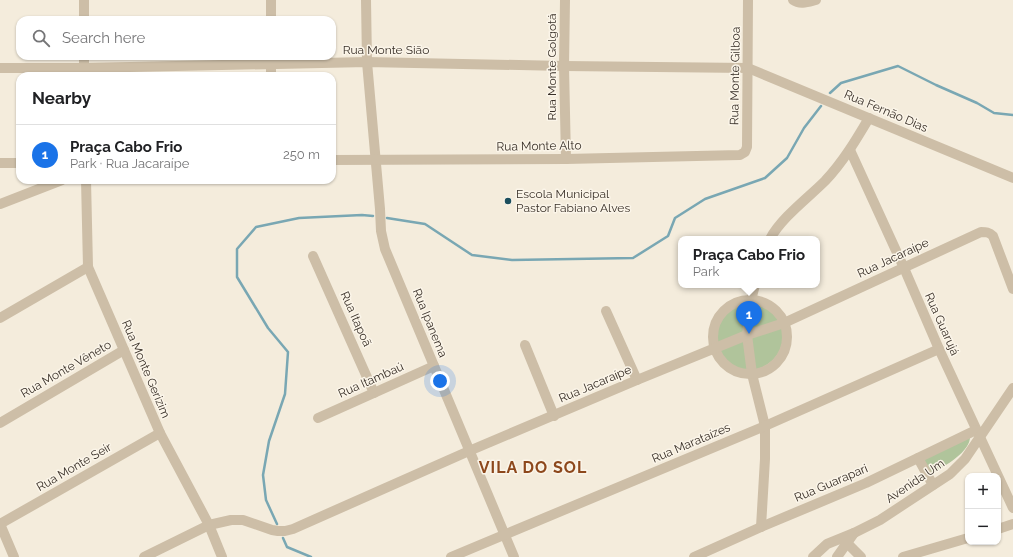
<!DOCTYPE html>
<html lang="en">
<head>
<meta charset="utf-8">
<style>
	body { margin:0; font-family:Raleway,sans-serif; background:#f2f2f2; color:#202124 }
	.controls { position:absolute; right:12px; bottom:12px; display:grid; overflow:hidden; border-radius:8px; box-shadow:0 1px 3px #0004 }
	.controls button { width:36px; height:36px; display:grid; place-items:center; padding:0; border:0; border-bottom:1px solid #e0e0e0; background:#fff; color:#202124; font:20px sans-serif }
	.you { position:absolute; left:440px; top:381px; width:14px; height:14px; margin:-10px; border:3px solid #fff; border-radius:50%; background:#1a73e8; box-shadow:0 0 0 6px #1a73e833 }
	.badge { display:grid; place-items:center; width:26px; height:26px; border-radius:50%; background:#1a73e8; color:#fff; font-size:13px; font-weight:700 }
	.pin { position:absolute; translate:-50% -33px; filter:drop-shadow(0 1px 2px #0008) }
	.pin::after { content:''; position:absolute; top:21px; width:14px; height:12px; background:inherit; clip-path:polygon(0 0,100% 0,50% 100%) }
	.popup { position:absolute; left:678px; top:236px; width:142px; height:52px; box-sizing:border-box; display:grid; place-content:center; border-radius:8px; background:#fff; filter:drop-shadow(0 1px 3px #0005); font-size:13px; white-space:nowrap; color:#757577 }
	.popup b { font-size:15px; color:#202124 }
	.popup::after { content:''; position:absolute; left:50%; top:100%; margin-left:-8px; border:8px solid transparent; border-top-color:#fff }
	.list { margin:0; padding:0; list-style:none }
	h2 { display:flex; justify-content:space-between; align-items:center; height:52px; margin:0; padding:0 16px; font-size:17px }
	h2 small { font-size:13px; font-weight:400; color:#757577 }
	.list li { display:grid; grid-template-columns:26px 1fr auto; gap:12px; align-items:center; box-sizing:border-box; height:60px; padding:0 16px; border-top:1px solid #e0e0e0 }
	.list b { display:block; font-size:15px; white-space:nowrap }
	.list p { margin:0; font-size:13px; white-space:nowrap; color:#757577 }
	.list em { font-size:13px; font-style:normal; color:#757577 }
	.icon { flex:none; width:22px; height:22px; fill:none; stroke:currentColor; stroke-width:2; stroke-linecap:round; stroke-linejoin:round }
	.map { position:relative; flex:none; width:1013px; height:557px; overflow:hidden }
	.search { position:absolute; background:#fff; box-shadow:0 1px 3px #0004; left:16px; top:16px; width:320px; height:44px; display:flex; align-items:center; gap:10px; box-sizing:border-box; padding:0 14px; border-radius:12px; color:#757577; font-size:15px }
	.panel { position:absolute; background:#fff; box-shadow:0 1px 3px #0004; left:16px; top:72px; width:320px; height:112px; border-radius:12px }
	.map>svg:first-child { display:block }
	.green { fill:#b0c49b }
	.lines { fill:none; stroke-linecap:round; stroke-linejoin:round }
	.stream { stroke:#79a7b3; stroke-width:2.5 }
	.minor { stroke:#cdbea7; stroke-width:10 }
	.poi-dot { fill:#1b4e5d; stroke:#fbf5e9; stroke-width:1.5 }
	.labels { text-anchor:middle; stroke-width:3; stroke-linejoin:round; paint-order:stroke }
	.street-label { font-size:12px; fill:#393028; stroke:#fbf5e9 }
	.poi-label { font-size:12px; fill:#393028; stroke:#fbf5e9; text-anchor:start }
	.district-label { font-size:16px; font-weight:bold; letter-spacing:1px; fill:#8d481c; stroke:#fbf5e9 }
</style>
</head>
<body>
<div class="map">
<svg width="1013" height="557" viewBox="0 0 1013 557">
	<rect width="100%" height="100%" fill="#f4ecdc"/>
	<g class="green">
		<circle cx="749" cy="336" r="34"/>
		<path d="M970,436c1,16 -26,30 -38,38l-9,-15z"/>
	</g>
	<g class="lines">
		<g class="stream">
			<path d="M830,93l11,-10 57,-17 38,19 41,18 17,10 19,2"/>
			<path d="M387,218l38,6 47,31 40,5 121,-2 35,-22 7,-18 30,-19 60,-21 22,-20 17,-30 17,-22"/>
			<path d="M277,524l-11,-24 -3,-25 6,-34 16,-47 3,-42 -20,-24 -31,-51v-28l19,-22 43,-9 63,-3 11,1"/>
			<path d="M283,538l4,9 24,10"/>
		</g>
		<g class="minor">
			<path d="M84,0v20"/>
			<path d="M366,0l1,62 13,147 1,22 4,18 129,308"/>
			<path d="M565,0l-1,66 2,93"/>
			<path d="M793,0c7,5 15,2 23,0"/>
			<path d="M271,20v-20"/>
			<path d="M84,56v20"/>
			<path d="M271,56v20"/>
			<path d="M0,68h84l283,-6 197,4 184,2 265,110"/>
			<path d="M850,150l54,118 35,81 74,159"/>
			<path d="M332,160l234,-1 174,-4 5,-3 2,-5 1,-147"/>
			<path d="M0,163h20"/>
			<path d="M86,180l2,87 72,166 49,92 13,32"/>
			<path d="M0,204l62,-24"/>
			<path d="M770,239c11,-21 38,-41 55,-58 18,-19 31,-41 44,-63"/>
			<path d="M313,256l61,137"/>
			<path d="M755,285l-4,15 -4,35 5,39 13,52v33l-4,68"/>
			<circle cx="750" cy="337" r="37"/>
			<path d="M606,311l31,69"/>
			<path d="M0,318l88,-51"/>
			<path d="M525,345l29,71"/>
			<path d="M318,418l116,-52"/>
			<path d="M0,423l124,-73"/>
			<path d="M918,458l15,27"/>
			<path d="M0,524l160,-91"/>
			<path d="M0,524l14,33"/>
			<path d="M998,529l15,-5"/>
			<path d="M842,540l5,3 14,14"/>
			<path d="M144,557l65,-32 22,-5h12l29,10 6,1h7l8,-2 176,-78 168,-71 110,-45 37,-12 197,-91c5,0 8,0 12,4l20,53"/>
			<path d="M451,557l314,-131 174,-77"/>
			<path d="M694,557l67,-30 105,-44 110,-53"/>
			<path d="M813,557l14,-13 27,-11 26,-13 70,-46 15,-15 48,-71"/>
			<path d="M837,557l17,-24"/>
			<path d="M903,557l65,-19"/>
		</g>
	</g>
	<circle class="poi-dot" cx="508" cy="201" r="4"/>
	<g class="labels">
		<g class="street-label">
			<text x="386" y="54">Rua Monte Sião</text>
			<text transform="translate(552 67) rotate(-90)" y="4">Rua Monte Golgotá</text>
			<text transform="translate(735 76) rotate(-89)" y="4">Rua Monte Gilboa</text>
			<text transform="translate(886 111) rotate(23)" y="4">Rua Fernão Dias</text>
			<text transform="translate(539 146) rotate(-1)" y="4">Rua Monte Alto</text>
			<text transform="translate(893 258) rotate(-25)" y="4">Rua Jacaraípe</text>
			<text transform="translate(356 319) rotate(66)" y="4">Rua Itapoã</text>
			<text transform="translate(430 323) rotate(68)" y="4">Rua Ipanema</text>
			<text transform="translate(942 324) rotate(66)" y="4">Rua Guarujá</text>
			<text transform="translate(66 369) rotate(-30)" y="4">Rua Monte Vêneto</text>
			<text transform="translate(146 369) rotate(67)" y="4">Rua Monte Gerizim</text>
			<text transform="translate(371 380) rotate(-24)" y="4">Rua Itambaú</text>
			<text transform="translate(595 384) rotate(-23)" y="4">Rua Jacaraípe</text>
			<text transform="translate(691 443) rotate(-23)" y="4">Rua Marataízes</text>
			<text transform="translate(74 467) rotate(-30)" y="4">Rua Monte Seir</text>
			<text transform="translate(915 481) rotate(-34)" y="4">Avenida Um</text>
			<text transform="translate(831 483) rotate(-23)" y="4">Rua Guarapari</text>
		</g>
		<g class="poi-label">
			<text x="516" y="198">Escola Municipal<tspan x="516" dy="14">Pastor Fabiano Alves</tspan></text>
		</g>
		<g class="district-label">
			<text x="533" y="473">VILA DO SOL</text>
		</g>
	</g>
</svg>
<div class="controls">
<button>+</button>
<button>−</button>
</div>
<div class="you"></div>
<div class="pin badge" style="left:749px;top:334px">1</div>
<div class="popup"><b>Praça Cabo Frio</b>Park</div>
<div class="search"><svg class="icon" aria-label="search" viewBox="0 0 24 24"><circle cx="10" cy="10" r="6"/><path d="M15 15l6 6"/></svg>Search here</div>
<section class="panel">
<h2>Nearby<small></small></h2>
<ul class="list">
<li><span class="badge">1</span><div><b>Praça Cabo Frio</b><p>Park · Rua Jacaraípe</p></div><em>250 m</em></li>
</ul>
</section>
</div>
</body>
</html>
